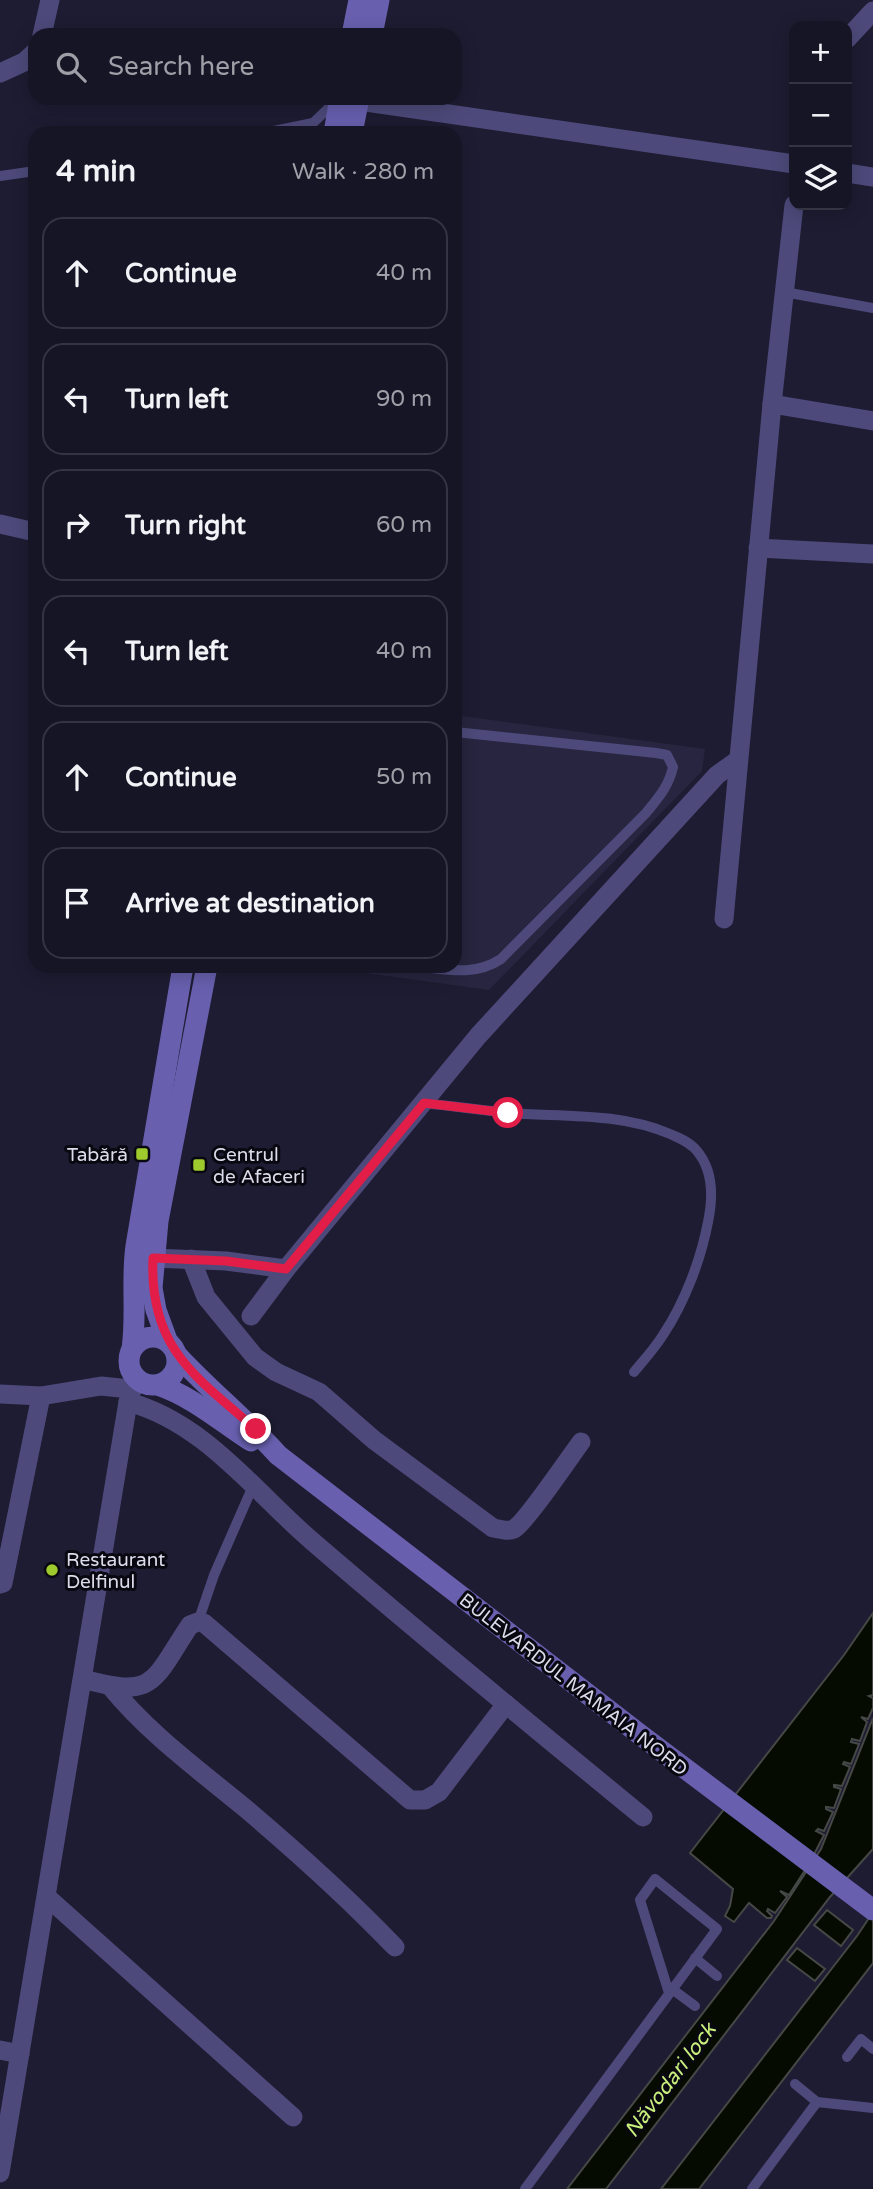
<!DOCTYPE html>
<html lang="en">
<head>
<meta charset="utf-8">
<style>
	body { margin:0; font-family:"Varela Round",sans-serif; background:#232232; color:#f1f3f6 }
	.controls { position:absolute; right:21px; top:21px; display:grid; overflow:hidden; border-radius:14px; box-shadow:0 4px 18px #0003 }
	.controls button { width:63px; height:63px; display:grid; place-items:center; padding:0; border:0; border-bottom:2px solid #353443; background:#161526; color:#f1f3f6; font:35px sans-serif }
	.stop { position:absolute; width:21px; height:21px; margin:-16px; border:5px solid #e11d48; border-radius:50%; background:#fff }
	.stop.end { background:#e11d48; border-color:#fff; box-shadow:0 2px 7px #0008 }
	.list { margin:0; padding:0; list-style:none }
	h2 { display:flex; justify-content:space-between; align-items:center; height:91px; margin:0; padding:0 28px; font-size:30px }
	h2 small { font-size:23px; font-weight:400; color:#9e9fa7 }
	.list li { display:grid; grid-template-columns:46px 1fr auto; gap:21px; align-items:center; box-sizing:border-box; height:112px; margin:0 14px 14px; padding:0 14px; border:2px solid #353443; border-radius:21px }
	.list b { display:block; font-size:26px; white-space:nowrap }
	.list em { font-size:23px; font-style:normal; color:#9e9fa7 }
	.icon { flex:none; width:38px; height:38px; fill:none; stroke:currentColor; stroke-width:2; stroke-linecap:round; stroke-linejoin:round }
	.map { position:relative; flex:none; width:873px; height:2189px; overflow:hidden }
	.search { position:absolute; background:#161526; box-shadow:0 4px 18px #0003; left:28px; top:28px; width:434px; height:77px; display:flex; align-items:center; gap:18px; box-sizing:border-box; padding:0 24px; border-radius:21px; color:#9e9fa7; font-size:26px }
	.panel { position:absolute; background:#161526; box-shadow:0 4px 18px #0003; left:28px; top:126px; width:434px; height:847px; border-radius:21px }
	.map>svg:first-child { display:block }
	.built { fill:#27253f }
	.water { fill:#050b00; stroke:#454946; stroke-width:2 }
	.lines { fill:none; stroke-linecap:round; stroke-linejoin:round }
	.lane { stroke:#4d4a7b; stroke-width:10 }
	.street { stroke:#4d4a7b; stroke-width:19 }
	.secondary { stroke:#6860af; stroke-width:21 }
	.route { stroke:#e11d48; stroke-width:9 }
	.poi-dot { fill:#9fca2e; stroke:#090811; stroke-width:2.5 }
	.labels { text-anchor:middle; stroke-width:6; stroke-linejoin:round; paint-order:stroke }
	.poi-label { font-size:19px; fill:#dbdbea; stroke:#090811; text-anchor:start }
	.street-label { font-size:19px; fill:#dbdbea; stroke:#090811 }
	.water-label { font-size:21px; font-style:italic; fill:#c9ef7d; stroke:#090811 }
</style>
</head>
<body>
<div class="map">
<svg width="873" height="2189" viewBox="0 0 873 2189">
	<rect width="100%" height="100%" fill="#1e1c32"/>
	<path class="built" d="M455,715l250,34 -3,22 -213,219 -174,-24h140z"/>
	<g class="water">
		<path d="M873,1613v82l-4,1 4,2v10l-5,11 -7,-2 6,5 -7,19 -8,-2 -1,3 8,2 -8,20 -7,-2 -1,2 7,3 -8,19 -8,-1v2l7,2 -7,19 -8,-1v2l7,3 -9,19 -6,-2 -2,2 8,4 -15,29 -20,31 -9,-4 7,6 -12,16 -7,-4 -1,2 5,5 -1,2h-4l-18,-15 -15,19 -9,-6 5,-10 3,-17 -43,-36 154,-198z"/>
		<path d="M873,1718v131l-43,48 -224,292h-39l207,-268 47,-72z"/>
		<path d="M827,1910l26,20 -12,16 -27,-21z"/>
		<path d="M873,1912v51l-174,226h-38l196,-253z"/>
		<path d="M797,1948l28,21 -10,12 -28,-21z"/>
	</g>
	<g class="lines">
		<g class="lane">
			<path d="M264,133l49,-10 24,-23"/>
			<path d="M0,176l35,-5"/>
			<path d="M784,292l89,16"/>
			<path d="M415,966c30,3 59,11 86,-7l145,-146c12,-15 23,-27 27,-46l-6,-12 -11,-2 -201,-21"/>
			<path d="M423,1103c29,3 57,7 85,10 54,4 111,-1 162,21 9,4 20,8 27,17 16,19 16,47 11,71 -7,37 -23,80 -45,113 -8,13 -19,25 -29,37"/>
			<path d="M198,1622l16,-47 39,-89"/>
			<path d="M695,1958l22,18"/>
			<path d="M672,1989l23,17"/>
			<path d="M847,2057l14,-18 12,10"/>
			<path d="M795,2084l22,18"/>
			<path d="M525,2189l192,-260 -62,-50 -15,21 29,93"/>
			<path d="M752,2189l65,-87 56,6"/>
		</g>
		<g class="street">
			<path d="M42,35l8,-35"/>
			<path d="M847,39l26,-28"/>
			<path d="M0,73l24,-11 11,-10"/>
			<path d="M359,101l435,63"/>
			<path d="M847,173l26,4"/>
			<path d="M772,404l101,17"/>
			<path d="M0,524l35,8"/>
			<path d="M758,548l115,6"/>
			<path d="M724,919l48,-515 22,-199"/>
			<path d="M153,1258l73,3 60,8"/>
			<path d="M191,1259l15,38 49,60 21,15 43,20 55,48 119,88c6,1 15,4 21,1 12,-7 56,-72 67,-87"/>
			<path d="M251,1316l35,-47 192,-233 239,-261 21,-15"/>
			<path d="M0,1394l41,2 60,-10 29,3"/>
			<path d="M128,1402c76,20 127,90 184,139 109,94 220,185 331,276"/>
			<path d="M0,1584l3,-1 38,-187"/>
			<path d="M83,1679c73,20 69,3 107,-54l8,-3 6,1 206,177h15l14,-8 67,-88"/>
			<path d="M110,1686c38,47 89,84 135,122 52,44 103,90 150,139"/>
			<path d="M47,1897l246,220"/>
			<path d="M0,2050l20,4"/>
			<path d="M0,2173l128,-771 8,-24"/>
		</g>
		<g class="secondary">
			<path d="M352,35l7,-35"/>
			<path d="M372,35l7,-35"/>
			<path d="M334,133l6,-35"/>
			<path d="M352,133l7,-35"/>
			<circle cx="153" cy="1361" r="24"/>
			<path d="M167,1340l-11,-30 -4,-22 6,-67 49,-255"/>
			<path d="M132,1349c5,-35 -1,-69 4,-103l47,-280"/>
			<path d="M177,1355c32,35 69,64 101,100l364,281 231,174"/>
			<path d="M158,1385c35,12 62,36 93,56"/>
		</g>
	</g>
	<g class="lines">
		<path class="route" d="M256,1429c-62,-53 -107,-82 -103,-171l73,3 60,8 138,-166 84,10"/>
	</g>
	<g class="poi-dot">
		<rect x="135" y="1147" width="14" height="14" rx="3.5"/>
		<rect x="192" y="1158" width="14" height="14" rx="3.5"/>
		<circle cx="52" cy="1570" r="7"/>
	</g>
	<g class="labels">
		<g class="poi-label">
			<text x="128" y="1161" text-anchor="end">Tabără</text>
			<text x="213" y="1161">Centrul<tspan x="213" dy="22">de Afaceri</tspan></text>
			<text x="66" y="1566">Restaurant<tspan x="66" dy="22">Delfinul</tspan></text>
		</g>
		<g class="street-label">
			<text transform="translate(574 1684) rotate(38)" y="7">BULEVARDUL MAMAIA NORD</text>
		</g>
		<g class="water-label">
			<text transform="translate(670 2080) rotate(-53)" y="7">Năvodari lock</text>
		</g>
	</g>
</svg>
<div class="controls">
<button>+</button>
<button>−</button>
<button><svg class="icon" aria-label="layers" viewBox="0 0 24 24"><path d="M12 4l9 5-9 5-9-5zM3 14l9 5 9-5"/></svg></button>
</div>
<div class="stop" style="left:508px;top:1113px"></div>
<div class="stop end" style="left:256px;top:1429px"></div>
<div class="search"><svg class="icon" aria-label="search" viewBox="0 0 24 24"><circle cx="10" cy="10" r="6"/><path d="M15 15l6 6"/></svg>Search here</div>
<section class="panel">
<h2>4 min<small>Walk · 280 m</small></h2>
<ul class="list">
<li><svg class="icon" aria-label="ahead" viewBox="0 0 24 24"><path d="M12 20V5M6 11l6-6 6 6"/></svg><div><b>Continue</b></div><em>40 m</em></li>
<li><svg class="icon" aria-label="left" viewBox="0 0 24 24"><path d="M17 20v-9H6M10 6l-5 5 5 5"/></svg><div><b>Turn left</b></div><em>90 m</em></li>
<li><svg class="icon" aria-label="right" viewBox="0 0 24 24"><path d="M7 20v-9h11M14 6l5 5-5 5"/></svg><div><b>Turn right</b></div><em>60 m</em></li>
<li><svg class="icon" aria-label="left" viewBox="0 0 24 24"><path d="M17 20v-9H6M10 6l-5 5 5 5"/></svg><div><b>Turn left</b></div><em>40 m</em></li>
<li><svg class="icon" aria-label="ahead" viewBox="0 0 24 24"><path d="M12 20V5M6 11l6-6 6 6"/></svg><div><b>Continue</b></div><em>50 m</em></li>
<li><svg class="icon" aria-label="arrive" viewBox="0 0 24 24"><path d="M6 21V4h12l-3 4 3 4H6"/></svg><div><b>Arrive at destination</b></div></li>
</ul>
</section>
</div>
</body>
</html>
